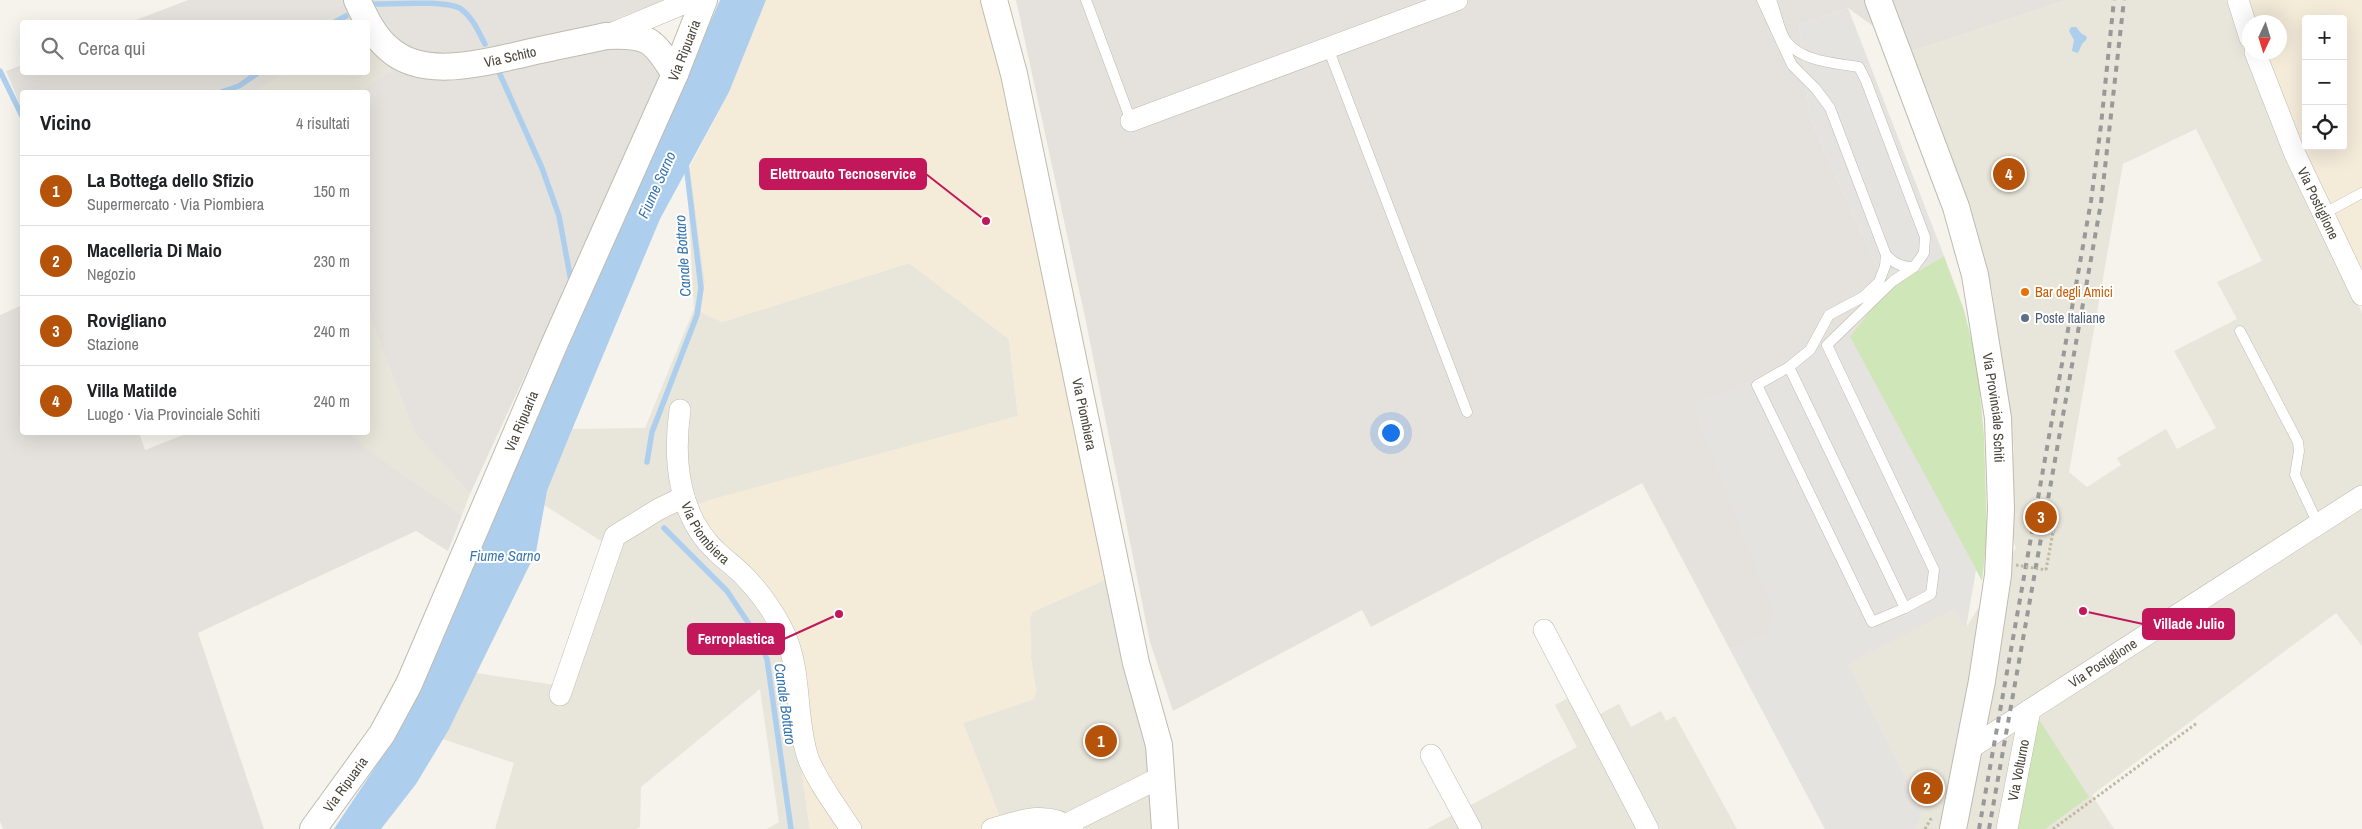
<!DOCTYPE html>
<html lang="it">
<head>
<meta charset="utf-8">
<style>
	body { margin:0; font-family:"Archivo Narrow",sans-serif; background:#f6f6f6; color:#202124 }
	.controls { position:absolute; right:15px; top:15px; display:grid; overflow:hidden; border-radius:5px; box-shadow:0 5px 20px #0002 }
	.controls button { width:45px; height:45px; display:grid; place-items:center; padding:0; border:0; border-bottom:1px solid #e0e0e0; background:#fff; color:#202124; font:25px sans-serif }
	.compass { position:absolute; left:2242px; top:15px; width:45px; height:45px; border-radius:50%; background:#fff; box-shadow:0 5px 20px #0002; rotate:184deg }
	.you { position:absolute; left:1390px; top:432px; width:18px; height:18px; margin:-12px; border:4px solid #fff; border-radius:50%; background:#1a73e8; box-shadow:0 0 0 8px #1a73e833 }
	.badge { display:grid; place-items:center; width:32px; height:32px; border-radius:50%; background:#b45309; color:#fff; font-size:16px; font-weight:700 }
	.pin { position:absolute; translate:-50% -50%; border:2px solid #fff; box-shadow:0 1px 5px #0006 }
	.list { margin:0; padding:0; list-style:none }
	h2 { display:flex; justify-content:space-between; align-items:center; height:65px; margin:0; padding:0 20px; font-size:21px }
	h2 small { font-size:16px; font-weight:400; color:#757577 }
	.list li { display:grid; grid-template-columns:32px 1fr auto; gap:15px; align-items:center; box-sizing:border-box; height:70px; padding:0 20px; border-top:1px solid #e0e0e0 }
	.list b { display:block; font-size:19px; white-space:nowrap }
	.list p { margin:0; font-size:16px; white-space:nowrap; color:#757577 }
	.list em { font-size:16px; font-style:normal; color:#757577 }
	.icon { flex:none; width:28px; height:28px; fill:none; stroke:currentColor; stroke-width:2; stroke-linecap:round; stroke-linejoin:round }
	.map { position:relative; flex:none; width:2362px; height:829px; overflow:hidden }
	.search { position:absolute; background:#fff; box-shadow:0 5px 20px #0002; left:20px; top:20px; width:350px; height:55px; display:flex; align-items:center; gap:12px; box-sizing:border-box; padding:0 18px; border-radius:5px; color:#757577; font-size:19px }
	.panel { position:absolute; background:#fff; box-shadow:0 5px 20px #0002; left:20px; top:90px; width:350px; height:345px; border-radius:5px }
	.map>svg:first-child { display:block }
	.residential { fill:#e8e5da; fill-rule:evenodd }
	.commercial { fill:#f5ebd9; fill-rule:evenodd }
	.industrial { fill:#e5e2dd }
	.green { fill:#cee6b8 }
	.parking { fill:#e4e3e0 }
	.water { fill:#adcfed }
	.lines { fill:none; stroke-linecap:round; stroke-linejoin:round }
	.stream { stroke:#adcfed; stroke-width:5.5 }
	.service-casing { stroke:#c0bbaf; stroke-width:11 }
	.minor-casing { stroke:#c0bbaf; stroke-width:22 }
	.tertiary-casing { stroke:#c0bbaf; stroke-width:28 }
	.path { stroke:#c1b8a1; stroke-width:3; stroke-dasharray:2.5 2.5; stroke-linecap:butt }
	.service { stroke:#fff; stroke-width:10 }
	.minor { stroke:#fff; stroke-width:21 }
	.tertiary { stroke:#fff; stroke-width:26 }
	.rail { stroke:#999; stroke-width:4; stroke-dasharray:6 6; stroke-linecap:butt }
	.path-bridge { stroke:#c1b8a1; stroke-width:3; stroke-dasharray:2.5 2.5; stroke-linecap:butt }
	.food-dot { fill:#e8710a; stroke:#fff; stroke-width:2 }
	.service-dot { fill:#5c6f8a; stroke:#fff; stroke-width:2 }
	.labels { text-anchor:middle; stroke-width:4; stroke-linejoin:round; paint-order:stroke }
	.street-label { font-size:14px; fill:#49443a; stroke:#fff }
	.food-label { font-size:14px; fill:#c56008; stroke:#fff; text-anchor:start }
	.service-label { font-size:14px; fill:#4e5e75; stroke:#fff; text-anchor:start }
	.water-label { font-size:15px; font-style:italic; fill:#3876b0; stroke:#fff }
	.leader { fill:none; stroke:#c2185b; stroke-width:2 }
	.callout-dot { fill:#c2185b; stroke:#fff; stroke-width:2 }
	.callout { fill:#c2185b; stroke:#c2185b; stroke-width:2 }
	.callout-label { font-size:15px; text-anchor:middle; font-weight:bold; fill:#fff }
</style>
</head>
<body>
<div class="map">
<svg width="2362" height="829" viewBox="0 0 2362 829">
	<rect width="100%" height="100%" fill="#f5f3ec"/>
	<g class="residential">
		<path d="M2067,0h163l62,165 70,148v333l-26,-33 -244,182 22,34h-199l8,-17 -75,-148 106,-55 13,17 49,-78 -12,-31 10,-67 -22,-160 -56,-178 -27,-60zM2196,129l66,132 -45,21 20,37 -63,32 42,77 -39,21 -11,-20 -49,29 4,7 -34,22 -18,-15 54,-308z"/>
		<path d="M368,37l23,34 -32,21h-104l30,-19 83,-1z"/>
		<path d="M690,167l15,115 -4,30 21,10 187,-59 100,76 9,77 -322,89 53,91 24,34 14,42 23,157h-43l12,-7 -19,-133 -119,98 -1,40 -4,2h-141l19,-66 -71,-24 33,-66 79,12 51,-141 -62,-39 3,-14 25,-62 73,-1 49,-119 -7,-135z"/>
		<path d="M368,312l46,120 56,62 -8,21 -98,-68 -11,-14 15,-1z"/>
		<path d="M1107,579l43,165 4,85h-97l-57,-12 -37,-94 71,-24 2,-8 -5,-32 -1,-41 2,-6z"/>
		<path d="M1580,692l18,23 21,-11 12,23 30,-16 5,10 9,-5 62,113h-310l150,-82 -22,-42z"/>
	</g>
	<g class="commercial">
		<path d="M766,0h218l9,28 114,551 -75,33 -2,6 1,41 5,32 -2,8 -71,24 37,94 57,12h-247l-23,-157 -14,-42 -24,-34 -30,-29 -41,-51 31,-16 309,-84 -9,-77 -100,-76 -187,59 -21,-10 4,-30 -15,-115 39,-75z"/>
		<path d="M2246,0h116v283l-61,-132 -36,-98 15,-1v-30h-26zM2306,19h37v127h-37z"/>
	</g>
	<g class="industrial">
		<path d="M188,0h477l-49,19 -1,28 26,-1 24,27 -195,421 -56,-62 -46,-120v-220h-9l32,-21 -23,-34v-15h-237z"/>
		<path d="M1016,0h1051l-158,52 -61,-44 -49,17 11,93 77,171 -36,48 125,232 -10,58 -12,-18 -106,55 75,148 -8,17h-90l-183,-346 -271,144 -9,-17 -189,101 -23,-69 -64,-320z"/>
		<path d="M22,65v7l263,1 -30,19h-233v17l-16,-38z"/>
		<path d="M22,305v127l117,1 6,17 43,-17h165l11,14 98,68 -14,36 -32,-20 -218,102 66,196h-261l-3,-8v-506z"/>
	</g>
	<g class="green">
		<path d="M1944,256l20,54 13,53 7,73 3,100 -5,45 -132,-244 37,-48z"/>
		<path d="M2038,718l51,79 -44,32h-33z"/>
	</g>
	<g class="parking">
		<path d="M1848,8l96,248 -57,33 -77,-171 -11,-93z"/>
		<path d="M1850,337l126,232 -10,58 -12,-18 -106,55 75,148 -8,17h-90l-95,-180 35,-15 9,-21 -82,-208z"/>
	</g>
	<g class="water">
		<path d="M720,0h46l-37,92 -69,127 -89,213 -24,59 -11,61 -88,179 -32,53 -35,45h-47l52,-78 57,-118z"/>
		<path d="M2071,27h5l5,6 6,4 -1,3 -4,4 -4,9 -6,-2 2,-11 -5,-9z"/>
	</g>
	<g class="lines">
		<g class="stream">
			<path d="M374,4c19,0 73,-4 87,5 12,9 17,22 24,35"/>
			<path d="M335,22l11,-6"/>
			<path d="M498,70l44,98 17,48 12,65"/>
			<path d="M0,71l22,45"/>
			<path d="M221,92l18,-6 20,-14"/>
			<path d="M647,462l5,-30 45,-117 4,-27 -15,-124"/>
			<path d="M664,528l63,63 26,39 14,29 24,170"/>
		</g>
		<defs>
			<g id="service">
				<path d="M1086,0l45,121"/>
				<path d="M1762,0l30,65 24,24 14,19 56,147 -1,11 -6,16 -16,15 -34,18 -19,35 -21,17 -32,18 115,237 33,-14 26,-14 3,-24 -107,-225 66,-64 21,-14 10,-14 1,-16 -59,-156 -7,-14c-24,-4 -57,-5 -73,-26 -7,-10 -10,-29 -15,-41"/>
				<path d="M1328,48l139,364"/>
				<path d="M2323,214l39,-21"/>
				<path d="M1886,255c9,9 15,12 28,12"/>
				<path d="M2240,331l58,111 1,9 -4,24 23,49"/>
				<path d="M1789,367l116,241"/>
			</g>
			<g id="minor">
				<path d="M2238,0l12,38"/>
				<path d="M608,35l84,-35"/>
				<path id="s1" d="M2255,52l39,100 68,143"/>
				<path d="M1131,121l326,-121"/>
				<path id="s2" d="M680,410c-7,49 -2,105 36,141 9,9 20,16 28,25 16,16 32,39 41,59 17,38 10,83 23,123 9,23 29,50 43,71"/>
				<path d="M1544,630l104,199"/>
				<path d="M560,695l55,-159 44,-27 25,-12"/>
				<path id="s3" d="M1969,749l393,-253"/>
				<path d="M1431,755l40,74"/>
				<path d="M1067,824l96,-48"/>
				<path d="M992,829c27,-8 55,-19 81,0"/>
				<path id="s4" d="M2007,829l23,-119"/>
			</g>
			<g id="tertiary">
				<path id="s5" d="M357,0c8,17 16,35 31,48 35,33 98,14 139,5 26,-6 52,-11 79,-17 43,-2 46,3 69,38"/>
				<path id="s6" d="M994,0l20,74 122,589 23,82 6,84"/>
				<path id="s7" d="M1878,0l78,207 19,68 23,143 3,91 -3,66 -16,106 -29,148"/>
				<path id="s8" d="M313,829l69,-95 27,-50 145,-339 121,-271 29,-74"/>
			</g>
		</defs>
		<use href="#service" class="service-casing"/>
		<use href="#minor" class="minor-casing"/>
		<use href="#tertiary" class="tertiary-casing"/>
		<g class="path">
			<path d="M2046,570l7,-38h2"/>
			<path d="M1925,829l7,-12"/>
			<path d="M2053,829l144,-106"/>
		</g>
		<use href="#service" class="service"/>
		<use href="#minor" class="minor"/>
		<use href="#tertiary" class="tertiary"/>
		<g class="rail">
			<path d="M1979,829l112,-628 10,-76 13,-125"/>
			<path d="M1989,829l112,-626 23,-203"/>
		</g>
		<path class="path-bridge" d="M2016,565l30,5"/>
	</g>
	<circle class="food-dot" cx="2025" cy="292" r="5"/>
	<circle class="service-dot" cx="2025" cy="318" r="5"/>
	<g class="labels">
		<g class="street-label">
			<text dy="5" stroke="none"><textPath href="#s8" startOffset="865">Via Ripuaria</textPath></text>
			<text dy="5" stroke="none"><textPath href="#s5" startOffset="185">Via Schito</textPath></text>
			<text dy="5" stroke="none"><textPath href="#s1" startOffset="164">Via Postiglione</textPath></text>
			<text dy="5" stroke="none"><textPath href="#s7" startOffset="426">Via Provinciale Schiti</textPath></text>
			<text dy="5" stroke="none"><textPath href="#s6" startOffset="424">Via Piombiera</textPath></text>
			<text dy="5" stroke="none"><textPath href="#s8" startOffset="460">Via Ripuaria</textPath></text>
			<text dy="5" stroke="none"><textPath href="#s2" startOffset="130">Via Piombiera</textPath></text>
			<text dy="5" stroke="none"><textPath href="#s3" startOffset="159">Via Postiglione</textPath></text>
			<text dy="5" stroke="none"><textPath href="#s4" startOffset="60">Via Volturno</textPath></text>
			<text dy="5" stroke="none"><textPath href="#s8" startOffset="55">Via Ripuaria</textPath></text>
		</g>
		<g class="food-label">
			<text x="2035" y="297">Bar degli Amici</text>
		</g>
		<g class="service-label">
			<text x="2035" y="323">Poste Italiane</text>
		</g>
		<g class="water-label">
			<text transform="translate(657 185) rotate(-66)" y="5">Fiume Sarno</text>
			<text transform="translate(683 256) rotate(-94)" y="5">Canale Bottaro</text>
			<text x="505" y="561">Fiume Sarno</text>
			<text transform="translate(785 704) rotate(82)" y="5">Canale Bottaro</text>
		</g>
	</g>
	<path class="leader" d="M986 221L926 174M2083 611L2143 624M839 614L784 639"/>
	<g class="callout-dot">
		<circle cx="986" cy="221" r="5"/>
		<circle cx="2083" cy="611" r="5"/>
		<circle cx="839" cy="614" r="5"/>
	</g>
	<g class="callout">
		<rect x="760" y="159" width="166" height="30" rx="5"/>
		<rect x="2143" y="609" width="91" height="30" rx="5"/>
		<rect x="688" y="624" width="96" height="30" rx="5"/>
	</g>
	<g class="callout-label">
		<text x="843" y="179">Elettroauto Tecnoservice</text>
		<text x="2189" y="629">Villade Julio</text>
		<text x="736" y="644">Ferroplastica</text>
	</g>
</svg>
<div class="controls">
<button>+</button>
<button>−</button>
<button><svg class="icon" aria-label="locate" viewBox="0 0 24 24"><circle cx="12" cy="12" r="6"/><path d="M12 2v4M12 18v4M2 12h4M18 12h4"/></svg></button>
</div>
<svg class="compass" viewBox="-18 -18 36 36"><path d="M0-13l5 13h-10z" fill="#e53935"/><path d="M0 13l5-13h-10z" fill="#757577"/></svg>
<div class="you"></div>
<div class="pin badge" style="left:1101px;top:741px">1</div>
<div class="pin badge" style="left:1927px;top:788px">2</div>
<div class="pin badge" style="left:2041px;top:517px">3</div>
<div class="pin badge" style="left:2009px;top:174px">4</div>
<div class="search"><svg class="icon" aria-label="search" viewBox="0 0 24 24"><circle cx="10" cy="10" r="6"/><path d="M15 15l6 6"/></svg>Cerca qui</div>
<section class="panel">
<h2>Vicino<small>4 risultati</small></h2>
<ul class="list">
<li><span class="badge">1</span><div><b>La Bottega dello Sfizio</b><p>Supermercato · Via Piombiera</p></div><em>150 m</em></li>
<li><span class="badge">2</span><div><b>Macelleria Di Maio</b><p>Negozio</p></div><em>230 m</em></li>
<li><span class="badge">3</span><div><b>Rovigliano</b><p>Stazione</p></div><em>240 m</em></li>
<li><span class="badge">4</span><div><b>Villa Matilde</b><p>Luogo · Via Provinciale Schiti</p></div><em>240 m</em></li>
</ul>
</section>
</div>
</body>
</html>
